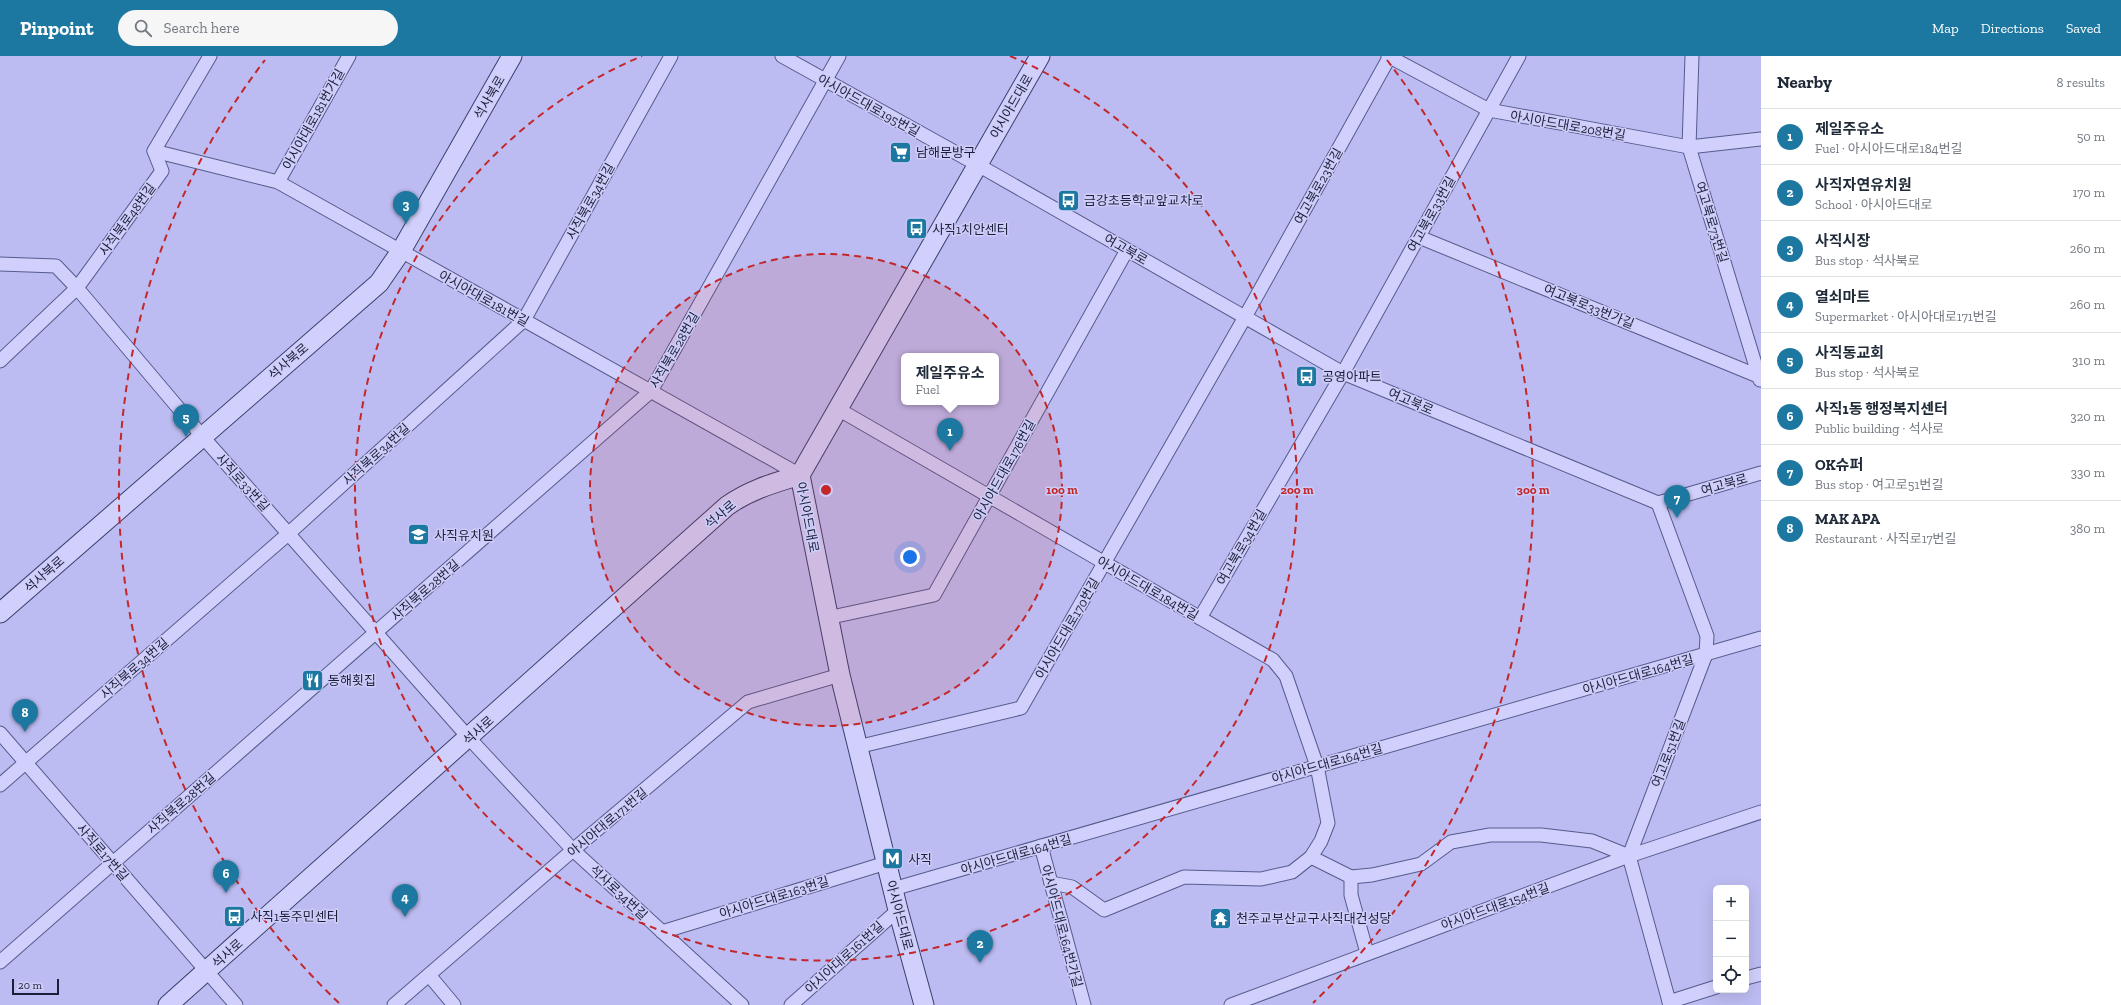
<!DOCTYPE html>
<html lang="en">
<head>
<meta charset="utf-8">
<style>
	body { margin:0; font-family:"Zilla Slab","Noto Sans KR",serif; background:#f6f6f7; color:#1f2937 }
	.controls { position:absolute; right:12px; bottom:12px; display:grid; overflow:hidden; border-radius:6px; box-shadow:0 4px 16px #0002 }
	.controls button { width:36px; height:36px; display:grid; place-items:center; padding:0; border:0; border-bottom:1px solid #e0e1e3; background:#fff; color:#1f2937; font:20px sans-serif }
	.scale { position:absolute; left:12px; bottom:10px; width:47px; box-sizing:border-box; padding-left:4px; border:2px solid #1a2039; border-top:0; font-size:11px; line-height:14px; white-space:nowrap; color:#1a2039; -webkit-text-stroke:3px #cecdf9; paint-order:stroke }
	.you { position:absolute; left:910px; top:501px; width:14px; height:14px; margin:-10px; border:3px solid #fff; border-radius:50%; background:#1a73e8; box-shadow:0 0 0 6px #1a73e833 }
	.badge { display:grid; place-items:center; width:26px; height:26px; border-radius:50%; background:#1d78a1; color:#fff; font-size:13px; font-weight:700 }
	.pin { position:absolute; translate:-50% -33px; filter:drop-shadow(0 1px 2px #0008) }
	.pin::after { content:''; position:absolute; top:21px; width:14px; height:12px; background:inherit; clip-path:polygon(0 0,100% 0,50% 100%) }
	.popup { position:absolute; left:901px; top:297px; width:98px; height:52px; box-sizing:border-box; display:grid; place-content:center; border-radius:6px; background:#fff; filter:drop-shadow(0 1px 3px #0005); font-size:13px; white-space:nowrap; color:#747a83 }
	.popup b { font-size:15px; color:#1f2937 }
	.popup::after { content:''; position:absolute; left:50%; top:100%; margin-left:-8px; border:8px solid transparent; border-top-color:#fff }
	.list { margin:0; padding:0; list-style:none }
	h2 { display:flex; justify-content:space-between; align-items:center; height:52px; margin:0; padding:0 16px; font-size:17px }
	h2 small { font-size:13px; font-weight:400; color:#747a83 }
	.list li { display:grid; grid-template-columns:26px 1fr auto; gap:12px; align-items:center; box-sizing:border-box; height:56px; padding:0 16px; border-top:1px solid #e0e1e3 }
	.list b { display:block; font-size:15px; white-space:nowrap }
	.list p { margin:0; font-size:13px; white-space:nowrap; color:#747a83 }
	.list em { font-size:13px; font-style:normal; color:#747a83 }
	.icon { flex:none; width:22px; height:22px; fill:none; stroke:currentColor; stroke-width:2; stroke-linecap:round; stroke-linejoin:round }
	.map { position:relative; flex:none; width:1761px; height:949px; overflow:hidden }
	header { display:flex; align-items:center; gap:24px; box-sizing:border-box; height:56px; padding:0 20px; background:#1d78a1; color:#fff }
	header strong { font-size:19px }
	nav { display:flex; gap:22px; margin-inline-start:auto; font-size:14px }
	.search { width:280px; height:36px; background:#f6f6f7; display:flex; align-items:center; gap:10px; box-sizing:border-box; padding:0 14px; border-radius:22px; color:#747a83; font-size:15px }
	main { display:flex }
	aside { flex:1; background:#fff }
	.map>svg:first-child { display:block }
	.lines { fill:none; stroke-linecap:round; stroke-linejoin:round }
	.street-casing { stroke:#545c8c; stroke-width:15 }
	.secondary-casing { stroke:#37416d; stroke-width:21 }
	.street { stroke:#d1d0fc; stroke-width:13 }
	.secondary { stroke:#d1d0fc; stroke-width:19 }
	.ring { fill:none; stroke:#c3272a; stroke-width:2; stroke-dasharray:7 5 }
	.labels { text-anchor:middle; stroke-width:3; stroke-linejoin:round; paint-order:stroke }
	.street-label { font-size:13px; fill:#1a2039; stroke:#cecdf9 }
	.poi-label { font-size:13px; fill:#1a2039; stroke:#cecdf9; text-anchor:start }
	.centre { fill:#c3272a; stroke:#cecdf9; stroke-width:2 }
	.ring-label { font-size:12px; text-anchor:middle; font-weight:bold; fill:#c3272a; stroke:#cecdf9; stroke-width:3; stroke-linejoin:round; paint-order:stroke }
</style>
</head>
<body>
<header>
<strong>Pinpoint</strong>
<div class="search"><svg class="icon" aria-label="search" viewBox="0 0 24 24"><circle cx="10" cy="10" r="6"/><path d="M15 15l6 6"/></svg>Search here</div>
<nav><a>Map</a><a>Directions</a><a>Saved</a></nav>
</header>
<main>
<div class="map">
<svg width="1761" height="949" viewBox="0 0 1761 949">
	<rect width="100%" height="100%" fill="#bdbcf2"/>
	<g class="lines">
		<defs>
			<g id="street">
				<path d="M782,0l196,109 365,208 315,130 103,-30"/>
				<path d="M1388,0l101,54 200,37 72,-8"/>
				<path d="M1692,0l-3,91 71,233"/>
				<path d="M154,95l124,31 522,293"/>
				<path d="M278,126l71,-126"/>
				<path d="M1419,181l339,139"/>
				<path d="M0,208l56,2 21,22 125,148 267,302 104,112 169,155"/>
				<path d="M0,305l77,-73 85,-117 -8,-20 56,-95"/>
				<path d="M838,353l435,251 13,16 31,90 11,57 -7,18 -10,16"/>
				<path d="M1658,447l49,133 -1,18 -77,202 41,149"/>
				<path d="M827,562l107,-23 193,-345"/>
				<path d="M1200,562l143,-245 176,-317"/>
				<path d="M0,677l236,272"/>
				<path d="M857,691l164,-39 224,-391 145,-261"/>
				<path d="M0,729l288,-251 236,-214 147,-264"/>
				<path d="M1041,790l43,159"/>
				<path d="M1351,821v18l16,58"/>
				<path d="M1051,827l21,4 32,23 80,-33 77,2 31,-7 19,-15 40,20 21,-2 49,-11 30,-22 39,-7h51l51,6 37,15"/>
				<path d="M893,833l868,-251"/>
				<path d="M662,876l224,-69"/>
				<path d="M0,906l651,-571 188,-335"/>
				<path d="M429,919l25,30"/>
				<path d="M1746,922l15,-4"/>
				<path d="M1669,946l47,-15"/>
				<path d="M394,949l179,-155 175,-148 92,-27"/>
				<path d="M791,949l107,-95"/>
				<path d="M1231,949l398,-149 132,-44"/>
			</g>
			<g id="secondary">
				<path d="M0,557l379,-330 22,-32 111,-195"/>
				<path d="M168,949l559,-499c22,-16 47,-23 73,-31"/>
				<path d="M924,949l-26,-95 -58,-235 -40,-200 240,-419"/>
			</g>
		</defs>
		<use href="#street" class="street-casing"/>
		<use href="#secondary" class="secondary-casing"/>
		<use href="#street" class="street"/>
		<use href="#secondary" class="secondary"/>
	</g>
	<circle cx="826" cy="434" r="236" fill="#c3272a" fill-opacity=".12"/>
	<g class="ring">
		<circle cx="826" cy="434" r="236"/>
		<path d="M1010 0A471 471 0 1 1 642 0"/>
		<path d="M339 947A707 707 0 0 1 265 4M1387 4A707 707 0 0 1 1313 947"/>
	</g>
	<defs>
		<symbol id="supermarket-square" viewBox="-11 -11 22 22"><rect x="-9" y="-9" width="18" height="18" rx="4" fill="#1d78a1" stroke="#cecdf9"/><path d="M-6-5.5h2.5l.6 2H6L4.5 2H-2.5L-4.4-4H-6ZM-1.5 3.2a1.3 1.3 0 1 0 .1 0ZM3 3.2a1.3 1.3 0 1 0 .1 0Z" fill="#fff"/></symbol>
		<symbol id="bus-square" viewBox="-11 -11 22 22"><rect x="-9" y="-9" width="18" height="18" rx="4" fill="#1d78a1" stroke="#cecdf9"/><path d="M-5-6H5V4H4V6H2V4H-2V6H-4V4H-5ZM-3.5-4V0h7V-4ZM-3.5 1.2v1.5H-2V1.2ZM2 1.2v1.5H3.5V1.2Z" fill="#fff"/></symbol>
		<symbol id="school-square" viewBox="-11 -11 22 22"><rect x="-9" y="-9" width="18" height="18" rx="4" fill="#1d78a1" stroke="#cecdf9"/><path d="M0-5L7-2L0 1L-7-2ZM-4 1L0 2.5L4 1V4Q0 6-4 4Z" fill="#fff"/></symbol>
		<symbol id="restaurant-square" viewBox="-11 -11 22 22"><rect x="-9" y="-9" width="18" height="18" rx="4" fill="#1d78a1" stroke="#cecdf9"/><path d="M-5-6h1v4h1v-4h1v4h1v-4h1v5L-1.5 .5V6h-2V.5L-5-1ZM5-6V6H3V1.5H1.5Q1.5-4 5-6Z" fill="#fff"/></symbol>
		<symbol id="metro-square" viewBox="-11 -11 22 22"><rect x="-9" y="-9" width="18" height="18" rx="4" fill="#1d78a1" stroke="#cecdf9"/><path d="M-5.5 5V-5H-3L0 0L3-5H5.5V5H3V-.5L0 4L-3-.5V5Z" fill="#fff"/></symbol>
		<symbol id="temple-square" viewBox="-11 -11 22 22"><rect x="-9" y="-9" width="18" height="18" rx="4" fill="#1d78a1" stroke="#cecdf9"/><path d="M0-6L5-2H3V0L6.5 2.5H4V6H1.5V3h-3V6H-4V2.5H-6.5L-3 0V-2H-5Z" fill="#fff"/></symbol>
	</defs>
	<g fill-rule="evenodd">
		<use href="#supermarket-square" x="888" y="84" width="25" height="25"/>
		<use href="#bus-square" x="1056" y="132" width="25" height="25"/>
		<use href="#bus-square" x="904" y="160" width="25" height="25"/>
		<use href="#bus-square" x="1294" y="308" width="25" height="25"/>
		<use href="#school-square" x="406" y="466" width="25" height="25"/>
		<use href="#restaurant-square" x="300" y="612" width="25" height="25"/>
		<use href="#metro-square" x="880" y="790" width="25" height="25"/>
		<use href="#bus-square" x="222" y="848" width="25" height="25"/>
		<use href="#temple-square" x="1208" y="850" width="25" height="25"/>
	</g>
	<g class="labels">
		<g class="street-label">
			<text transform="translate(489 41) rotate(-60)" y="5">석사북로</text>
			<text transform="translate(869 49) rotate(29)" y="5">아시아드대로195번길</text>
			<text transform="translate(1011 50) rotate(-60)" y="5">아시아드대로</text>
			<text transform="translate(313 63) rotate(-61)" y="5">아시아대로181번가길</text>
			<text transform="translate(1568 69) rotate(10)" y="5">아시아드대로208번길</text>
			<text transform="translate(1318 130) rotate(-61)" y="5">여고북로23번길</text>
			<text transform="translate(590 145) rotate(-61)" y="5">사직북로34번길</text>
			<text transform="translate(1431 158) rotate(-61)" y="5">여고북로33번길</text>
			<text transform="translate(127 163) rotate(-54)" y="5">사직북로48번길</text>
			<text transform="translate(1712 166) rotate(73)" y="5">여고북로73번길</text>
			<text transform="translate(1126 193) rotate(30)" y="5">여고북로</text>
			<text transform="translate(484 242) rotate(29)" y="5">아시아대로181번길</text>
			<text transform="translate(1589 250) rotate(22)" y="5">여고북로33번가길</text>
			<text transform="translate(674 294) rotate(-60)" y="5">사직북로28번길</text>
			<text transform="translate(288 305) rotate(-41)" y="5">석사북로</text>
			<text transform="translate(1411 345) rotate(23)" y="5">여고북로</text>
			<text transform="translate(376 398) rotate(-42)" y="5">사직북로34번길</text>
			<text transform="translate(1004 414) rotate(-61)" y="5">아시아드대로176번길</text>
			<text transform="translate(243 426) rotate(48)" y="5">사직로33번길</text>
			<text transform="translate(1724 428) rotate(-16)" y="5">여고북로</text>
			<text transform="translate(720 458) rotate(-40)" y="5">석사로</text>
			<text transform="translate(808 461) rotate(79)" y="5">아시아드대로</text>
			<text transform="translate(1241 491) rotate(-60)" y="5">여고북로34번길</text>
			<text transform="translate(44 518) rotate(-41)" y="5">석사북로</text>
			<text transform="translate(1148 532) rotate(30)" y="5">아시아드대로184번길</text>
			<text transform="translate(425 534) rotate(-41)" y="5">사직북로28번길</text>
			<text transform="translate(1067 572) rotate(-60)" y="5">아시아드대로170번길</text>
			<text transform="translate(134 612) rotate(-41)" y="5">사직북로34번길</text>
			<text transform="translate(1638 618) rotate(-16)" y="5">아시아드대로164번길</text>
			<text transform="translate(478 674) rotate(-42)" y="5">석사로</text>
			<text transform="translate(1668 697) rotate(-69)" y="5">여고로51번길</text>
			<text transform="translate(1327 707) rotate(-16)" y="5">아시아드대로164번길</text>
			<text transform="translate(181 747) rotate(-41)" y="5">사직북로28번길</text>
			<text transform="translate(607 766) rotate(-40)" y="5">아시아대로171번길</text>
			<text transform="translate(103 796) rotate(49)" y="5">사직로17번길</text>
			<text transform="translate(1016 798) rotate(-16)" y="5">아시아드대로164번길</text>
			<text transform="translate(619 836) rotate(43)" y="5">석사로34번길</text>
			<text transform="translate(774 841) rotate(-17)" y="5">아시아드대로163번길</text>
			<text transform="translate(1495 850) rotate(-20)" y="5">아시아드대로154번길</text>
			<text transform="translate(900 859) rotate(75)" y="5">아시아드대로</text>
			<text transform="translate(1062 870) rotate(75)" y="5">아시아드대로164번가길</text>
			<text transform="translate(227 897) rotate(-42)" y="5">석사로</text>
			<text transform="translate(844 901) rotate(-42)" y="5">아시아대로161번길</text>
		</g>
		<g class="poi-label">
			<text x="916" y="101">남해문방구</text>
			<text x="1084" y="149">금강초등학교앞교차로</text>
			<text x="932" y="178">사직1치안센터</text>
			<text x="1322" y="325">공영아파트</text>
			<text x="434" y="484">사직유치원</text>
			<text x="328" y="629">동해횟집</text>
			<text x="908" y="808">사직</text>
			<text x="250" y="865">사직1동주민센터</text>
			<text x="1236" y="867">천주교부산교구사직대건성당</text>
		</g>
	</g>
	<circle cx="826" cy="434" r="6" class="centre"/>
	<g class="ring-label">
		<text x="1062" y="438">100 m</text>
		<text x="1297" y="438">200 m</text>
		<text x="1533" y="438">300 m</text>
	</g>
</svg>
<div class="controls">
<button>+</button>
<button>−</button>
<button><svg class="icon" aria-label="locate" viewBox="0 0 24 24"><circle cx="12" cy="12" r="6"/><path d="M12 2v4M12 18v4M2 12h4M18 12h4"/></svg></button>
</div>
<div class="scale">20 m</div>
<div class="you"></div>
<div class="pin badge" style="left:950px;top:395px">1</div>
<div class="popup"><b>제일주유소</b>Fuel</div>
<div class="pin badge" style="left:980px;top:907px">2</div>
<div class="pin badge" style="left:406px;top:168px">3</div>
<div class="pin badge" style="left:405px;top:861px">4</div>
<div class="pin badge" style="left:186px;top:381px">5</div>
<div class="pin badge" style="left:226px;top:837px">6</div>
<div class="pin badge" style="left:1677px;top:462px">7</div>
<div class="pin badge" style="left:25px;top:676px">8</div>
</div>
<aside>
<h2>Nearby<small>8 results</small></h2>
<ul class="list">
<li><span class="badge">1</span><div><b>제일주유소</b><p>Fuel · 아시아드대로184번길</p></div><em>50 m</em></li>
<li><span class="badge">2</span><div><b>사직자연유치원</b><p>School · 아시아드대로</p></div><em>170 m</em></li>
<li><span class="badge">3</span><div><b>사직시장</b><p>Bus stop · 석사북로</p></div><em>260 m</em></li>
<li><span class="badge">4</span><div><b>열쇠마트</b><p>Supermarket · 아시아대로171번길</p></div><em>260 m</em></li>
<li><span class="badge">5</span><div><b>사직동교회</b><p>Bus stop · 석사북로</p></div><em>310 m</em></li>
<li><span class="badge">6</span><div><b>사직1동 행정복지센터</b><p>Public building · 석사로</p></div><em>320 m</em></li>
<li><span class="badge">7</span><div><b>OK슈퍼</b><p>Bus stop · 여고로51번길</p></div><em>330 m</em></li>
<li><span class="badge">8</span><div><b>MAK APA</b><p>Restaurant · 사직로17번길</p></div><em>380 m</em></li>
</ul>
</aside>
</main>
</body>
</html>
